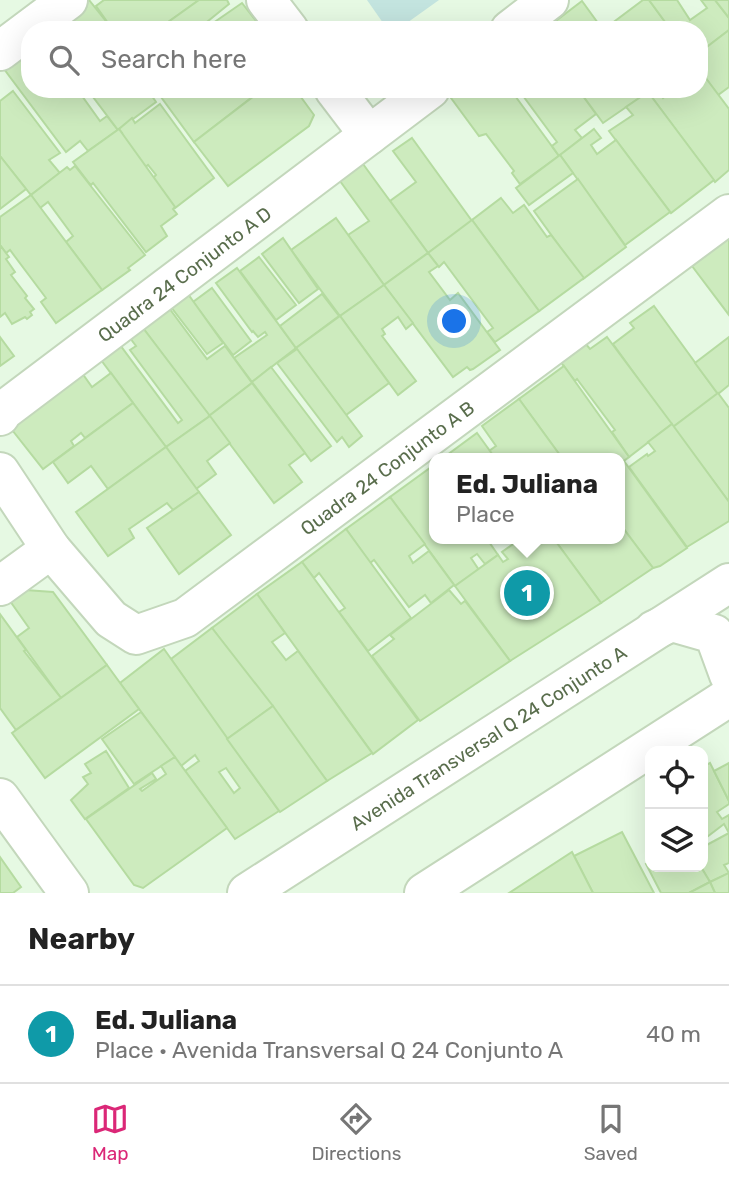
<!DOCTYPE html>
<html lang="en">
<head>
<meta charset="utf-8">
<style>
	body { margin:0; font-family:Rubik,sans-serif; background:#f2f2f2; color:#222 }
	.controls { position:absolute; right:21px; bottom:21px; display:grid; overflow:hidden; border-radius:14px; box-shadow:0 7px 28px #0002 }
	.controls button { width:63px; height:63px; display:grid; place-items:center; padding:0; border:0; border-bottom:2px solid #e0e0e0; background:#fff; color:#222; font:35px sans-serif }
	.you { position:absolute; left:455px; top:322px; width:24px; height:24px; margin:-18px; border:5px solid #fff; border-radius:50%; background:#1a73e8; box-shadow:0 0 0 10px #1a73e833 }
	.badge { display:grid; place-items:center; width:46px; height:46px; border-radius:50%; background:#db2777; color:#fff; font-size:23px; font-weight:700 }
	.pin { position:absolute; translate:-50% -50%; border:4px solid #fff; box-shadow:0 2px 7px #0006 }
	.popup { position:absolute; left:429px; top:453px; width:196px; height:91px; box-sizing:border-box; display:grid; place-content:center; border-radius:14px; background:#fff; filter:drop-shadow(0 2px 5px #0005); font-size:23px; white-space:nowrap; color:#767676 }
	.popup b { font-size:26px; color:#222 }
	.popup::after { content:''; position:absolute; left:50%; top:100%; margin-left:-14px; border:14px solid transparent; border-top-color:#fff }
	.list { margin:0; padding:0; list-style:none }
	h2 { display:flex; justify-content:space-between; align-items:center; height:91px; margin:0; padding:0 28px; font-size:30px }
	h2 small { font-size:23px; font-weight:400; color:#767676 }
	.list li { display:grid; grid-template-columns:46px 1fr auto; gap:21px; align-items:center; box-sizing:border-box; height:98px; padding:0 28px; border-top:2px solid #e0e0e0 }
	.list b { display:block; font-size:26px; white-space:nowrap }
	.list p { margin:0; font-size:23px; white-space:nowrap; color:#767676 }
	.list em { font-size:23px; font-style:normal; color:#767676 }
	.icon { flex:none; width:38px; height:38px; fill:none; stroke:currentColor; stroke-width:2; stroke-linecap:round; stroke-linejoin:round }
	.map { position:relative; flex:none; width:729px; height:893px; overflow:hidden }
	.search { position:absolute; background:#fff; box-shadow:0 7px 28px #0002; left:21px; right:21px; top:21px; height:77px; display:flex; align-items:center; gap:18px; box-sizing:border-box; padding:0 24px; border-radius:28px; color:#767676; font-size:26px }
	.sheet { height:189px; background:#fff }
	nav { display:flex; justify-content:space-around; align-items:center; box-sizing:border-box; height:98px; border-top:2px solid #e0e0e0; background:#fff; font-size:19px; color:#767676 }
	nav a { display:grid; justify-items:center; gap:4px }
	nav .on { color:#db2777 }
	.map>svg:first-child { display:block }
	.green { fill:#c3e4df }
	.building { fill:#cdebbe; stroke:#b5dba0; stroke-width:2; fill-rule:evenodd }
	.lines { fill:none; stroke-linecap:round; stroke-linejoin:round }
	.minor-casing { stroke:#c3d7bb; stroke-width:42 }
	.tertiary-casing { stroke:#c3d7bb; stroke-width:42 }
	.minor { stroke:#fff; stroke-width:38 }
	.tertiary { stroke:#fff; stroke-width:38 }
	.labels { text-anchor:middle; stroke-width:5; stroke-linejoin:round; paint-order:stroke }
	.street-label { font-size:19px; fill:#596d4c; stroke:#ebfce8 }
</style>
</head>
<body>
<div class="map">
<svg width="729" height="893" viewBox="0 0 729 893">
	<rect width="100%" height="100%" fill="#e6f9e3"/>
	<path class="green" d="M367,0h72l-42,30h-9z"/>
	<g class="building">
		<path d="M89,0l24,30h-64z"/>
		<path d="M104,0h95l-42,30h-44l-17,-24z"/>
		<path d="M199,0h28l2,4 -32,26h-40z"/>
		<path d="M643,0h6l22,30h-68z"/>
		<path d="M649,0h28l13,20 17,-12 -6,-8h14l14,18v12l-30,23v-23h-28z"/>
		<path d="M715,0h14v18z"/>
		<path d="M582,1l21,29h-59z"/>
		<path d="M242,3l14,18 -4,3 2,4 -2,2h-49z"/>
		<path d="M729,30v57l-11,8 -19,-26v-16z"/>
		<path d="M22,56l2,4 6,-4v33h47l23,32 7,-5 11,14 -30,21 -8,-10 -14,11 -62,-83z"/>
		<path d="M699,69l30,40v61l-14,12 -67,-90 8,-3 7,9 11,-9h25z"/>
		<path d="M87,89h60l9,13 -38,28z"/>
		<path d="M172,89h91l-69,53 -33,-45z"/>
		<path d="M263,89h32l19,26 -5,11 -81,60 -34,-44z"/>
		<path d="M463,89h47l49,67 -39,28 -8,-11 2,-2 -28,-37 -7,2 -28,-38z"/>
		<path d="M518,89h60l18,25 -21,16 7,8 -23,18 -7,-10 5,-4z"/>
		<path d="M578,89h68l2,3 -45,31z"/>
		<path d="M13,91l47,62 -11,7 11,13 -29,22 -31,-39v-55z"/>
		<path d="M648,92l66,88 -43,33 -62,-82 24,-16 -7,-8z"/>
		<path d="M160,104l54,74 -39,30 -22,-30 3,-3 -8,-10 -4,3 -24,-34 2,-1 -3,-4 13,-11 3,5z"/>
		<path d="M119,129l56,78 -2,2 4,5 -16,12 6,10 -21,16 -53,-69 -2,2 -2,-2 -16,-21z"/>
		<path d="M594,129l7,9 -10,7 6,9 19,-14 54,72 -45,33 -65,-90z"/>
		<path d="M412,138l60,83 -44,32 -38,-52 26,-19 -23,-31z"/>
		<path d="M560,155l13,18 -44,32 -13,-17z"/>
		<path d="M0,156l26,33 -26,20z"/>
		<path d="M363,164l65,89 -44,32 -36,-50 21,-14 -29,-40z"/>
		<path d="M75,166l70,89 -17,13 2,2 -28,20 -36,-48 7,-6 -25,-34 -8,6 -9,-13 36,-28 3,3z"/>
		<path d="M578,179l48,68 -43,32 -49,-68z"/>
		<path d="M31,195l71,95 -46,33 -15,-21 5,-4 -36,-48 -4,3 -6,-8v-28z"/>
		<path d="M501,198l12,15 11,-8 23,32 4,-2 33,43 -45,33 -67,-91z"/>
		<path d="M336,218l48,67 -44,31 -49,-66z"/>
		<path d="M472,220l67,91 -44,31 -8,-10 6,-4 -49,-66 -5,5 -11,-14z"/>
		<path d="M283,238l35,51 -19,14 -37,-49z"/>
		<path d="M729,238v77l-37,-49z"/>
		<path d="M0,245l9,12 -3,2 9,13 -4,3 16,21 -2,2 9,11 -4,3 2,3 -5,4 -2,-2 -13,7 -7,-11 -5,4z"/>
		<path d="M428,253l10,13 -9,6 21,28 8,-7 42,57 -27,19 -3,1 -3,-3 -14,10 -69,-92z"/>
		<path d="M259,257l37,48 -20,15 -36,-49z"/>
		<path d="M237,268l59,80 -44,34 -18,-24 33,-23 -2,-3 -7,5 -5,-6 -1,1 -36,-49z"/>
		<path d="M384,285l29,38 -7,6 -8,-12 -16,12 3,5 -3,2 34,45 -18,14 -58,-79z"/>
		<path d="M212,288l39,53 -18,14 -40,-53z"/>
		<path d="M188,294l35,49 -16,11 -36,-47z"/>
		<path d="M322,294l17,22 -43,32 -16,-22z"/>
		<path d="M654,306l64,88 -45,33 -60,-83 21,-16 -4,-5z"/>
		<path d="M169,308l38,51 18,-13 27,37 -43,33 -66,-88z"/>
		<path d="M340,316l49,67 -43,32 -50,-67z"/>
		<path d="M143,328l67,88 -44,31 -65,-87 19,-15 58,78 4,-3 -52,-70 6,-4 -6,-8z"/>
		<path d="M0,337l14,19 -14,10z"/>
		<path d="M607,337l65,87 -43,33 -17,-25 3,-2 -38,-51 -2,2 -15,-20 25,-18 5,6z"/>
		<path d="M729,337v48l-11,9 -23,-31z"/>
		<path d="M297,349l65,87 -13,11 -7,-10 -5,5 -60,-79z"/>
		<path d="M564,366l65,91 -9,7v-6h-58l-43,-59z"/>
		<path d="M271,367l60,79 -20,15 -59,-79z"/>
		<path d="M82,373l10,14 19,-14 22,30 -48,35 -4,-5 -10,8 3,5 -31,23 -34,-43z"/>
		<path d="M252,383l53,70 -16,12 13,17 -28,21 -65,-87z"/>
		<path d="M718,393l11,15v94l-56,-75z"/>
		<path d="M519,399l43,59h-67l-6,-7 7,-5 -14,-20z"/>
		<path d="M133,403l33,44 -58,42 -17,-23 -23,17 -15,-21z"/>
		<path d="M210,416l20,27 -23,18 9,13 -20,15 -30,-42z"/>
		<path d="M672,424l57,78v19l-42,26 -58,-80 18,-13 1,2 7,-5 -7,-9z"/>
		<path d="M477,433l18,25h-52z"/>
		<path d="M166,447l33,45 -26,18 -6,-7 -38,26 5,9 -26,18 -32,-44z"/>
		<path d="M624,461l63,87 -27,18 -7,2 -33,-44v-60z"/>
		<path d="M434,465v74h53l11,16 -13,9 -8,-10 -6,4 8,12 -24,16 -65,-89z"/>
		<path d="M199,492l32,43 -52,39 -32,-46z"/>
		<path d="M390,497l35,47 -16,12 4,7 16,-12 25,34 -23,18 -6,-8 -16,12 -35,-47 -4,3 -24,-34z"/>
		<path d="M620,524l33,44 -52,35 -47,-64h66z"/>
		<path d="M346,529l65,89 -43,33 -29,-39 6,-4 -26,-35 -5,5 -12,-16z"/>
		<path d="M520,539h34l47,64 -91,58 -55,-75 43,-31 5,7 5,-3 -6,-7z"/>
		<path d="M302,562l116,158 -45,34 -116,-160z"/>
		<path d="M25,590l28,2 54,73 -46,33 -44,-61 12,-9 -19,-27z"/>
		<path d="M449,590l12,14 4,-3 45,60 -90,60 -48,-65 22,-17 -4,-4z"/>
		<path d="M257,594l28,39 -13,9 14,18 12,-9 74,102 -45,28 -115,-153z"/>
		<path d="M0,614l26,36 -2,1 37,47 -45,32 -16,-22z"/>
		<path d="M212,628l61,78 -46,33 -56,-80z"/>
		<path d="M164,649l115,162 -44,28 -50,-68 14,-10 -4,-6 -14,11 -61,-83zM226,768l14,20 -6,5 -15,-21z"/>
		<path d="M107,665l32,44 -94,69 -33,-45z"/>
		<path d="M273,706l54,75 -47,31 -53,-73z"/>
		<path d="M141,712l34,45 -41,27 -32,-45z"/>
		<path d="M106,751l23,37 -44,31 -14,-19 17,-16 -5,-7 8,-4 -6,-9z"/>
		<path d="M175,757l52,71 -84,60 -9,-3 -48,-66 66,-46 4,6 -16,10 2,2 24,-17 -5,-8z"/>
		<path d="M710,763l19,38v3l-12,8 5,7 7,-4v48l-5,2 5,8 -19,9 -9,-15 2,-20 26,-14 -5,-9 -21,16v-73z"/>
		<path d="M729,763v38l-15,-30z"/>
		<path d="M622,832l32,61h-61l-19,-37z"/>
		<path d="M572,852l21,41h-84z"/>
		<path d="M0,857l21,30 -8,6h-13z"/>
		<path d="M650,862v5h51l9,15 -21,11h-28l-15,-29z"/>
		<path d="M729,873v20h-14l-5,-11z"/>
		<path d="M710,882l5,11h-26z"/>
	</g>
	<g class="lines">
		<defs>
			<g id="minor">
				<path d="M266,0l23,30"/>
				<path d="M510,30l39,-30"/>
				<path d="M0,51l68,-51"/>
				<path d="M334,89l35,46"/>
				<path id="s1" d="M0,416l3,-5 427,-322"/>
				<path id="s2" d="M0,472l51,77 60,70 25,16 49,-17 544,-404"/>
				<path d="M0,586l51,-37"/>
				<path d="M0,798l69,95"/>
			</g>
			<g id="tertiary">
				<path d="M654,630l18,-8 42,12 15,41"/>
				<path id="s3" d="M247,893l482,-310"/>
				<path d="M424,893l305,-196"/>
			</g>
		</defs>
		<use href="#minor" class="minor-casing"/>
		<use href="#tertiary" class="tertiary-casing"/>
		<use href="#minor" class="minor"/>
		<use href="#tertiary" class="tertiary"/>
	</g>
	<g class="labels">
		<g class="street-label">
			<text dy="7" stroke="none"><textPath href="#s1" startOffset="233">Quadra 24 Conjunto A D</textPath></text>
			<text dy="7" stroke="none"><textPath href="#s2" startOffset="518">Quadra 24 Conjunto A B</textPath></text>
			<text dy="7" stroke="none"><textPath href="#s3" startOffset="287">Avenida Transversal Q 24 Conjunto A</textPath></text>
		</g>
	</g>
</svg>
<div class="controls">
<button><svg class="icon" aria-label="locate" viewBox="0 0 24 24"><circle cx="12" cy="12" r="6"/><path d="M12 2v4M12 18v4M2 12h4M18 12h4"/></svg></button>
<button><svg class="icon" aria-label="layers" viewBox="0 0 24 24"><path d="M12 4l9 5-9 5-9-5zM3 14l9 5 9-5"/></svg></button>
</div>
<div class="you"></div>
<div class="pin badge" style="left:527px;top:593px;background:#0f9aa8">1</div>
<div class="popup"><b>Ed. Juliana</b>Place</div>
<div class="search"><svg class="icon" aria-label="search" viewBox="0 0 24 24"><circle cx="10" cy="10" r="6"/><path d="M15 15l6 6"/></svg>Search here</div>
</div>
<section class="sheet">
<h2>Nearby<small></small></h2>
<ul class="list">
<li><span class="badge" style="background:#0f9aa8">1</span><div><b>Ed. Juliana</b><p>Place · Avenida Transversal Q 24 Conjunto A</p></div><em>40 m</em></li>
</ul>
</section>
<nav>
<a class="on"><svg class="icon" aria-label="map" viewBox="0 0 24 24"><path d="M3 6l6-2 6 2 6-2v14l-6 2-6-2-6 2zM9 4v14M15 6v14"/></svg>Map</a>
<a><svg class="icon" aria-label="directions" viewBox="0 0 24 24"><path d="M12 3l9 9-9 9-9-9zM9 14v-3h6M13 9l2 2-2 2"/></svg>Directions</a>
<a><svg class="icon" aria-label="saved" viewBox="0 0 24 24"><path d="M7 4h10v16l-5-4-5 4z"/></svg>Saved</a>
</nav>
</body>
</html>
